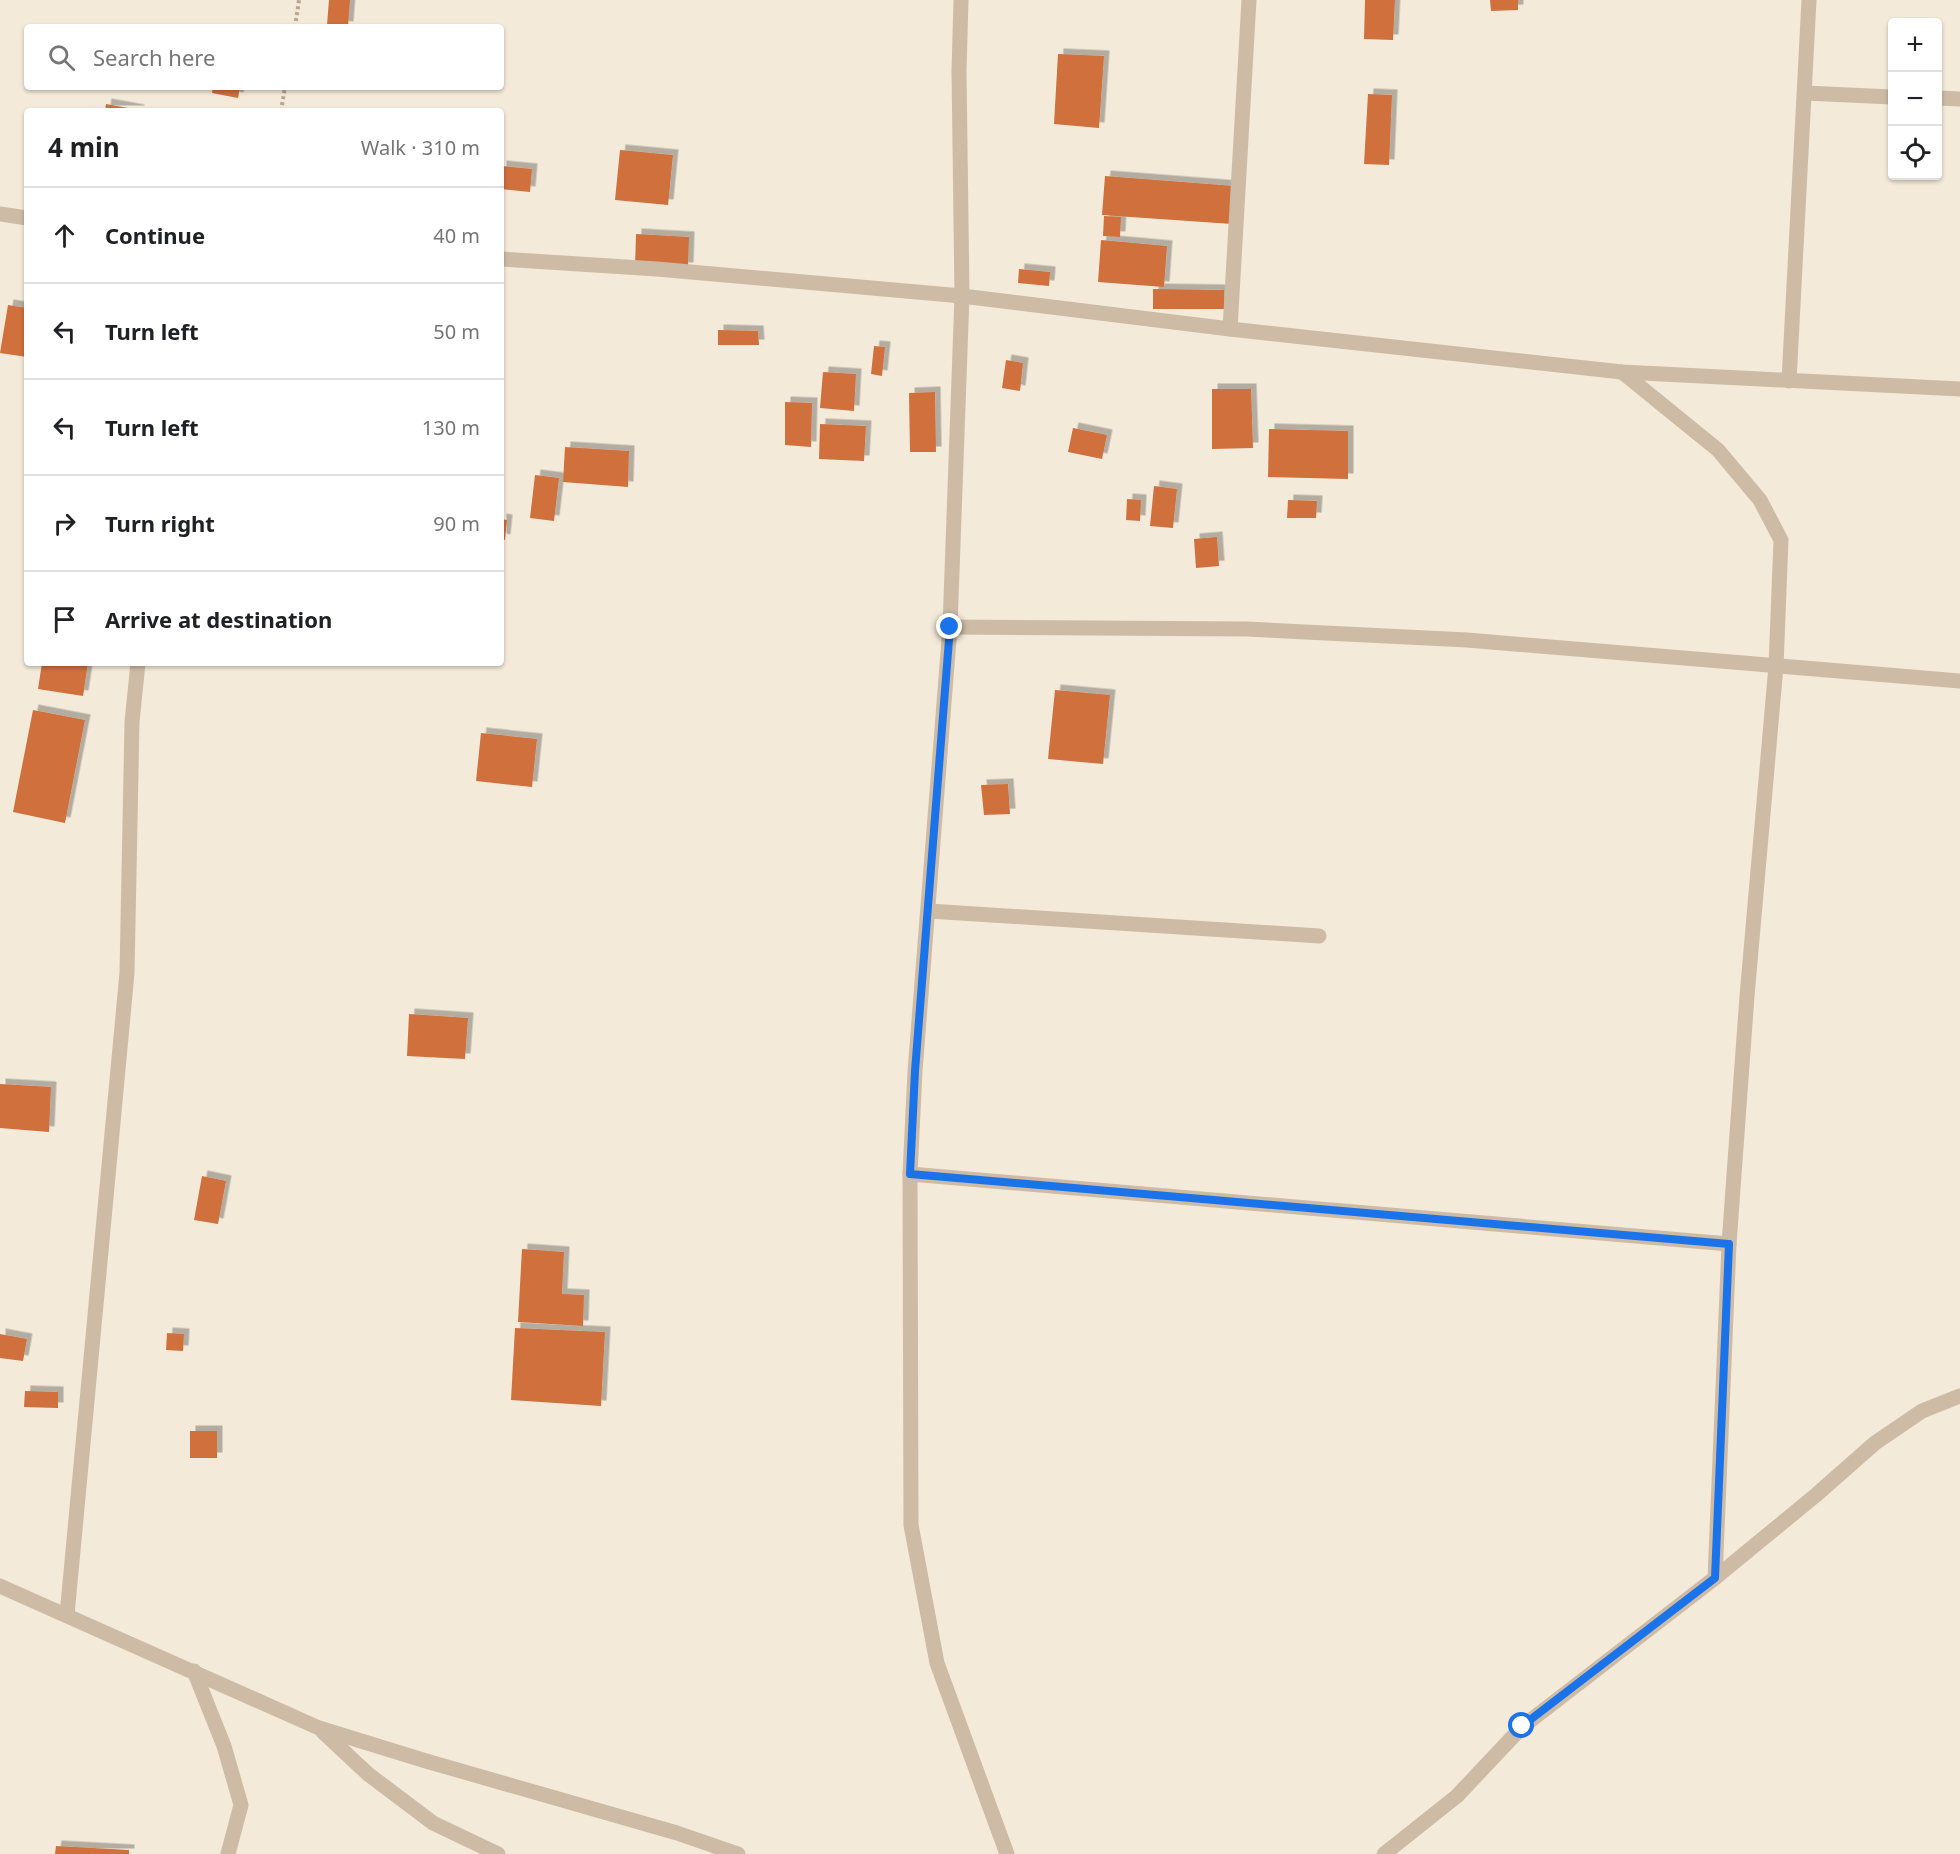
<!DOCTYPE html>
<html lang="en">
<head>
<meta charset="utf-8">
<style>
	body { margin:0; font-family:"Noto Sans",sans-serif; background:#f6f6f6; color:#202124 }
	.controls { position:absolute; right:18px; top:18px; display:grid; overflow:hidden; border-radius:6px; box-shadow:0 2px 4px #0004 }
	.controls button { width:54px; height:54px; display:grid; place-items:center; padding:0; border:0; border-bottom:2px solid #e0e0e0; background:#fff; color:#202124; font:30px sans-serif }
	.stop { position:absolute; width:18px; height:18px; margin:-14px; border:4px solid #1a73e8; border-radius:50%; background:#fff }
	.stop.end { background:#1a73e8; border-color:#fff; box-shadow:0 2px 6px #0008 }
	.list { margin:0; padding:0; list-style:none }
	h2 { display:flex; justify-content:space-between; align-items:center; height:78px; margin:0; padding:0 24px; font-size:26px }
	h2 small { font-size:20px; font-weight:400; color:#757577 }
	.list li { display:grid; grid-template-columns:39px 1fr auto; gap:18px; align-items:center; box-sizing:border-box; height:96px; padding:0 24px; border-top:2px solid #e0e0e0 }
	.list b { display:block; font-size:22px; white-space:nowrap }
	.list em { font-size:20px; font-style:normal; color:#757577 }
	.icon { flex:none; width:33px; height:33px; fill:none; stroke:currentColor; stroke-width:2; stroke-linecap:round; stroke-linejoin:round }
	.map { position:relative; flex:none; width:1960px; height:1854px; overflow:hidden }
	.search { position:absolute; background:#fff; box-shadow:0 2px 4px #0004; left:24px; top:24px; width:480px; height:66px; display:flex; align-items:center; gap:15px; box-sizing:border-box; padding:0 21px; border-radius:6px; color:#757577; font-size:22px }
	.panel { position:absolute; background:#fff; box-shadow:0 2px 4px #0004; left:24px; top:108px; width:480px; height:558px; border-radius:6px }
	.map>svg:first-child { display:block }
	.building { fill:#d06f3d; filter:url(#shadow) }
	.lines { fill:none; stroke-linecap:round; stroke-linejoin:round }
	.path { stroke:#b9a58f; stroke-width:4; stroke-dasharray:3 3; stroke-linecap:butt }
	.street { stroke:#cdbba5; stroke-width:15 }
	.route { stroke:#1a73e8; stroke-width:8 }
</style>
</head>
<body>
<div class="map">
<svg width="1960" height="1854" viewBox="0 0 1960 1854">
	<defs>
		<filter id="shadow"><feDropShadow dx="5.5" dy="-5.5" stdDeviation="0" flood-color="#0004"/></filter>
	</defs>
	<rect width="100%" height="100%" fill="#f4eada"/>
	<g class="building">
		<path d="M329,0h21l-2,27 -21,-2z"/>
		<path d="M1365,0h30l-2,40 -29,-1z"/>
		<path d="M1490,0h28v10l-27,1z"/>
		<path d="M1058,54l46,2 -5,72 -45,-4z"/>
		<path d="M213,87h27l-2,11 -26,-5z"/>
		<path d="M1368,94l24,1 -3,70 -25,-1z"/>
		<path d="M106,104l33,6v1h-34z"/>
		<path d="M620,150l53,5 -5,50 -53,-5z"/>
		<path d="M501,166l31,3 -2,23 -29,-3z"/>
		<path d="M1105,176l129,10 -2,38 -130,-9z"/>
		<path d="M1104,216l17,1 -1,20 -17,-1z"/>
		<path d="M636,234l53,3 -1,31 -53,-2z"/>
		<path d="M1101,240l66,6 -3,41 -66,-5z"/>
		<path d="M1019,269l31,3 -1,14 -31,-3z"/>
		<path d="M1153,289l71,1v19h-71z"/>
		<path d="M8,305l19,3v49l-27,-4z"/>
		<path d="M718,330l40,1 1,14h-41z"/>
		<path d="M874,346l11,1 -3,29 -11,-2z"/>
		<path d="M1006,360l17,3 -3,28 -18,-3z"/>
		<path d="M823,372l33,2 -2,37 -34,-3z"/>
		<path d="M1212,389h39l2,59 -41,1z"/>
		<path d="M935,392l1,60h-26l-1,-59z"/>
		<path d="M785,402l27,1 -1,44 -26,-2z"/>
		<path d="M820,424l46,2 -2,35 -45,-2z"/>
		<path d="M1073,428l34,7 -5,24 -34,-7z"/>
		<path d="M1269,429l79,2v48l-80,-2z"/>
		<path d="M565,447l64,4 -1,36 -65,-5z"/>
		<path d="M535,475l24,3 -5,43 -24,-3z"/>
		<path d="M1154,486l23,3 -4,39 -23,-2z"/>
		<path d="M1127,499l14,1 -1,21 -14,-1z"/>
		<path d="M1288,500l29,1 -1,17h-29z"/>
		<path d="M501,519l6,1 -2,20 -4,-1z"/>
		<path d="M1217,537l2,29 -23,2 -2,-29z"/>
		<path d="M42,663h46l-5,33 -45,-7z"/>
		<path d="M1055,690l55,5 -7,69 -55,-5z"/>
		<path d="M33,710l52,10 -20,103 -52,-11z"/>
		<path d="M481,733l56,6 -5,48 -56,-6z"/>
		<path d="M1008,784l2,30 -26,1 -3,-30z"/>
		<path d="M409,1014l59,4 -3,41 -58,-3z"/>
		<path d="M0,1084l51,3 -2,45 -49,-4z"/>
		<path d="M202,1176l24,5 -8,43 -24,-4z"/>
		<path d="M522,1249l42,3 -2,42 22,1 -1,31 -65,-4z"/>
		<path d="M515,1328l90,4 -4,74 -90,-6z"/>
		<path d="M167,1333l17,1 -1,17 -17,-1z"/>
		<path d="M0,1334l27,5 -4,22 -23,-3z"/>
		<path d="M25,1391l33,1v16l-34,-1z"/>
		<rect x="190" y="1431" width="27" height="27"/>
		<path d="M56,1846l73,4v4h-74z"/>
	</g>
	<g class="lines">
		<g class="path">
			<path d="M295,27l4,-27"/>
			<path d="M281,111l4,-24"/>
		</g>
		<g class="street">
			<path d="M961,0l-2,71 3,225 -12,331 -35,444 -5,103 1,351 26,138 70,191"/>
			<path d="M1805,93l87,4"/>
			<path d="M1938,98l22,1"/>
			<path d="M0,214l27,4"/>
			<path d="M501,259l156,10 305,27 268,33 392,43 338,17"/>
			<path d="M1230,329l19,-329"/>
			<path d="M1622,372l96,78 42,50 21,40 -5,126 -29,330 -18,248 -14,334"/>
			<path d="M1789,381l20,-381"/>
			<path d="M950,627l297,2 220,11 493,41"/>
			<path d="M929,911l390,25"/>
			<path d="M910,1174l819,70"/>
			<path d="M0,1586l319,142 107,33 251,72 61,21"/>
			<path d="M67,1615l60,-642 5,-251 6,-59"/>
			<path d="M194,1671l30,75 17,59 -13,49"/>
			<path d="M323,1732l45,42 65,49 65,31"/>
			<path d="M1384,1854l73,-58 65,-69 193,-149 101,-83 59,-52 47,-32 38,-15"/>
		</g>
	</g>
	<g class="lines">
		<path class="route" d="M950,627l-35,444 -5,103 819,70 -14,334 -193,148"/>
	</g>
</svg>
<div class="controls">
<button>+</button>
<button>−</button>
<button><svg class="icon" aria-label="locate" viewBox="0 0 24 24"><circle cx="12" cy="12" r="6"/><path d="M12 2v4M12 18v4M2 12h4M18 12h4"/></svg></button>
</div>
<div class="stop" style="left:1522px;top:1726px"></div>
<div class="stop end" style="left:950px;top:627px"></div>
<div class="search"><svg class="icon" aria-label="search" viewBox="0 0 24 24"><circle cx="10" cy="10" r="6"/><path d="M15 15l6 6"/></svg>Search here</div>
<section class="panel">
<h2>4 min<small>Walk · 310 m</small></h2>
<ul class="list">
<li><svg class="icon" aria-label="ahead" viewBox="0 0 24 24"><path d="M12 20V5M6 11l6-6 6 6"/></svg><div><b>Continue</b></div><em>40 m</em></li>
<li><svg class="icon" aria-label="left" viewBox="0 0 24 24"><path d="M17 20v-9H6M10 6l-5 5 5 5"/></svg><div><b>Turn left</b></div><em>50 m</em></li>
<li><svg class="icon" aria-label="left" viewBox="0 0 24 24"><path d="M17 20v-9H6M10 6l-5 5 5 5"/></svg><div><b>Turn left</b></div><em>130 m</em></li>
<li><svg class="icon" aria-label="right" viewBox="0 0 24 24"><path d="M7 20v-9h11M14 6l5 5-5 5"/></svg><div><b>Turn right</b></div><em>90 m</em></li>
<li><svg class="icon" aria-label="arrive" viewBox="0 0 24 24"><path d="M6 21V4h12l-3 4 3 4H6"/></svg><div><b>Arrive at destination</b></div></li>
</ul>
</section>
</div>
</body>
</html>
